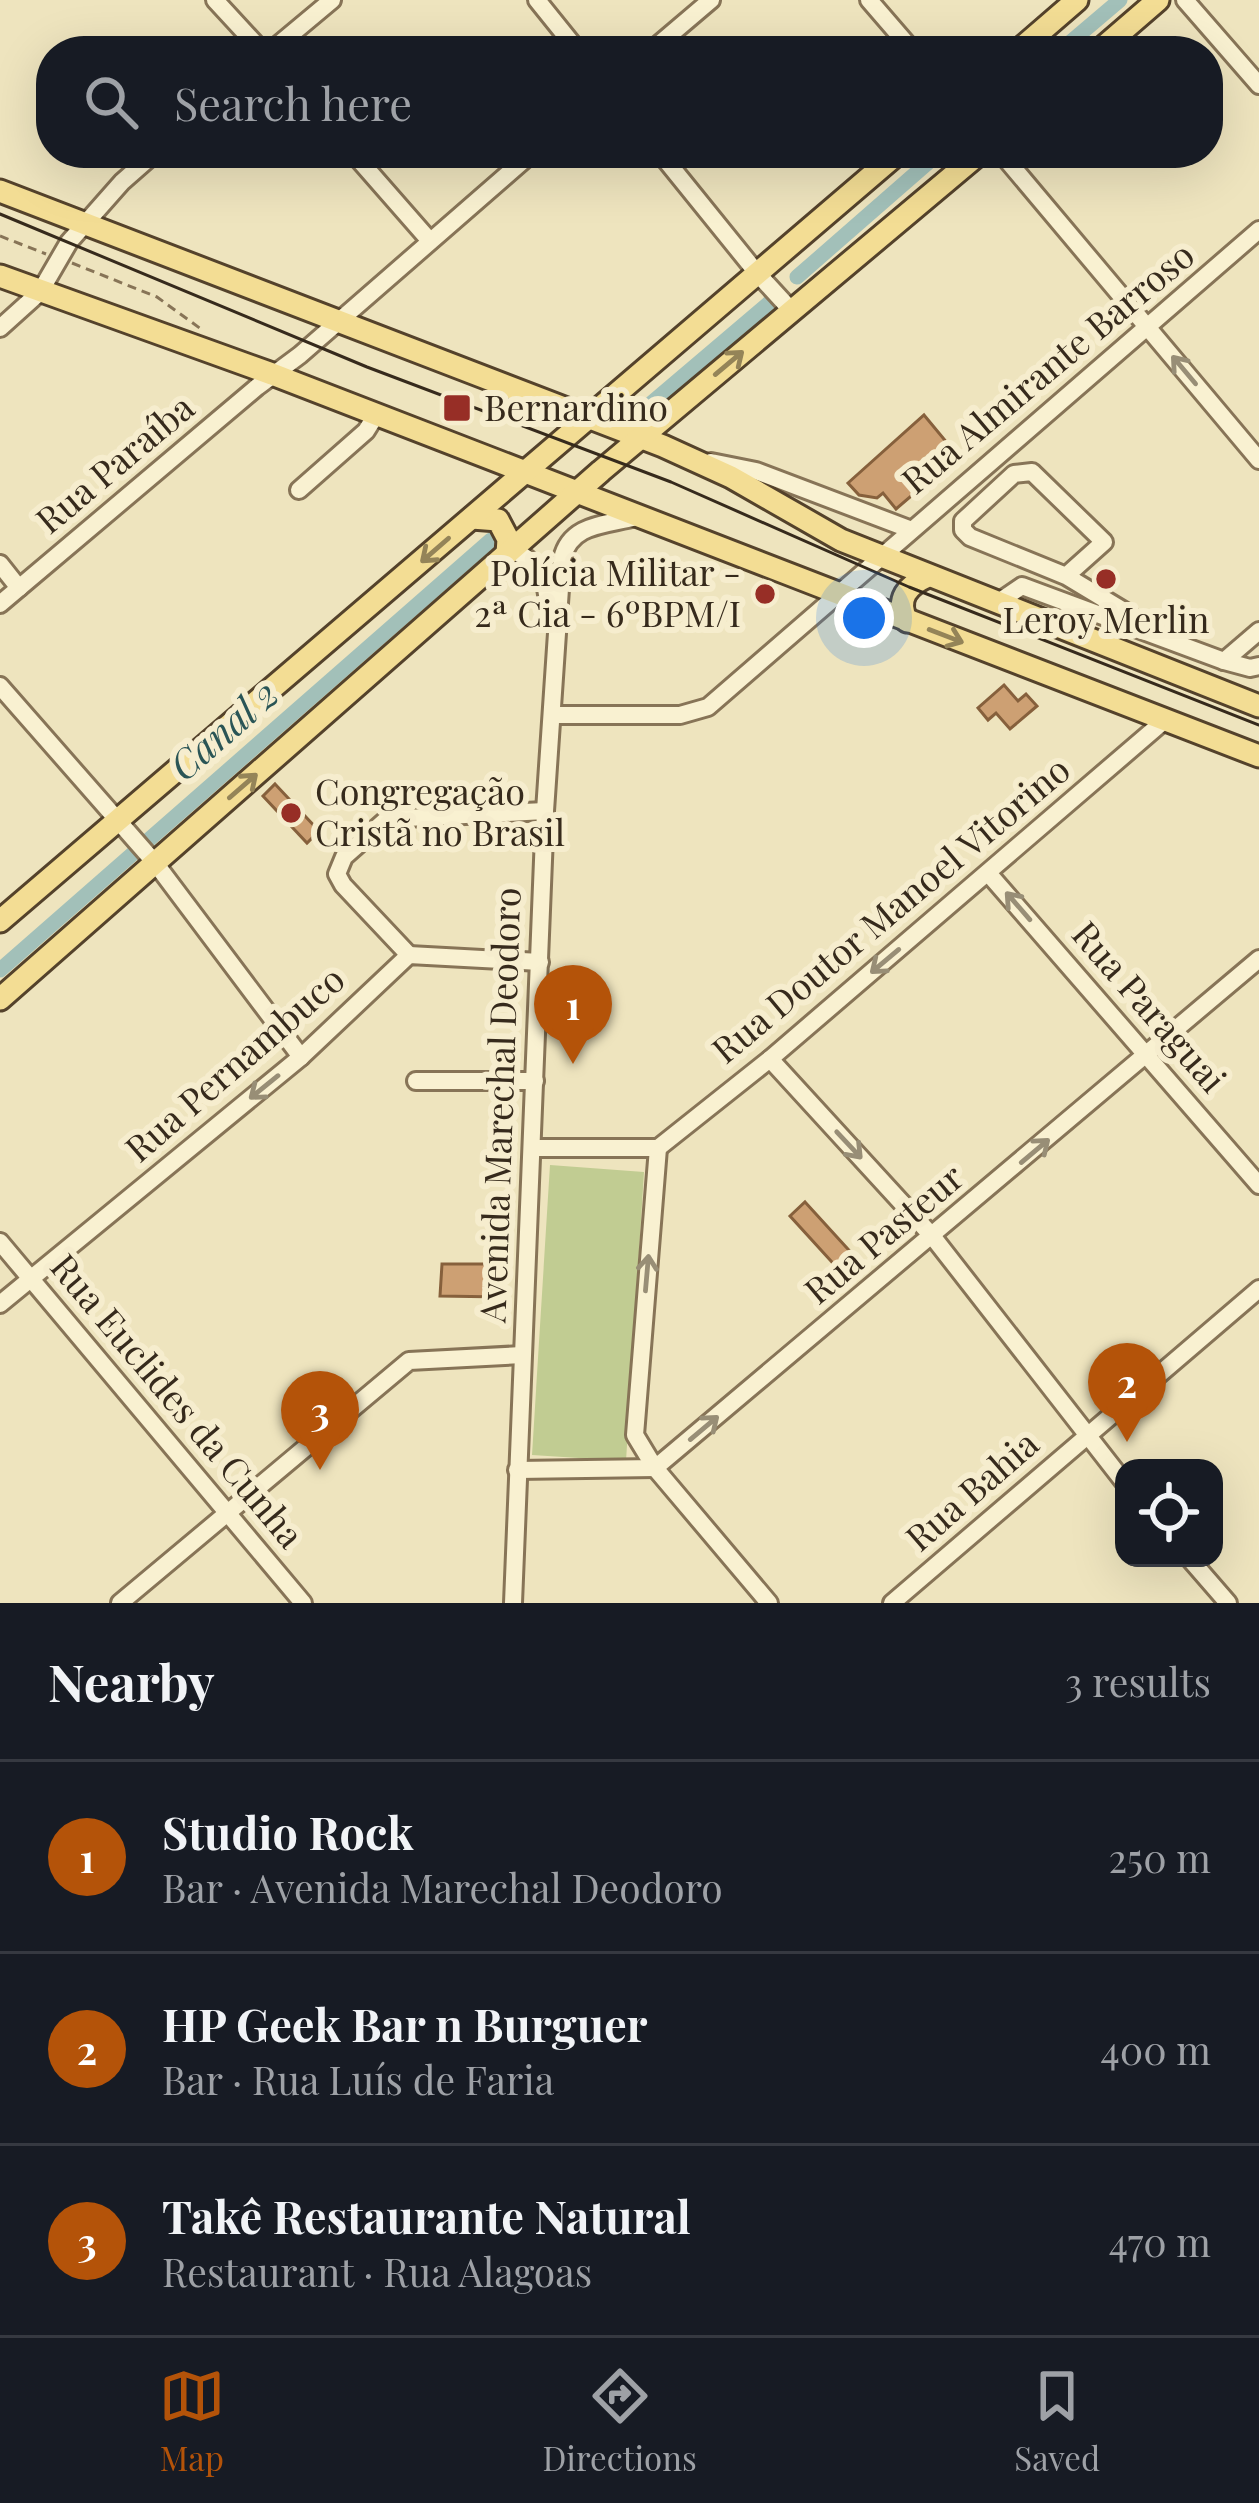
<!DOCTYPE html>
<html lang="en">
<head>
<meta charset="utf-8">
<style>
	body { margin:0; font-family:"Playfair Display",serif; background:#20242c; color:#f1f3f6 }
	.controls { position:absolute; right:36px; bottom:36px; display:grid; overflow:hidden; border-radius:24px; box-shadow:0 12px 48px #0002 }
	.controls button { width:108px; height:108px; display:grid; place-items:center; padding:0; border:0; border-bottom:3px solid #363941; background:#171b24; color:#f1f3f6; font:60px sans-serif }
	.you { position:absolute; left:864px; top:618px; width:42px; height:42px; margin:-30px; border:9px solid #fff; border-radius:50%; background:#1a73e8; box-shadow:0 0 0 18px #1a73e833 }
	.badge { display:grid; place-items:center; width:78px; height:78px; border-radius:50%; background:#b45309; color:#fff; font-size:39px; font-weight:700 }
	.pin { position:absolute; translate:-50% -99px; filter:drop-shadow(0 3px 6px #0008) }
	.pin::after { content:''; position:absolute; top:63px; width:42px; height:36px; background:inherit; clip-path:polygon(0 0,100% 0,50% 100%) }
	.list { margin:0; padding:0; list-style:none }
	h2 { display:flex; justify-content:space-between; align-items:center; height:156px; margin:0; padding:0 48px; font-size:51px }
	h2 small { font-size:39px; font-weight:400; color:#9ea1a6 }
	.list li { display:grid; grid-template-columns:78px 1fr auto; gap:36px; align-items:center; box-sizing:border-box; height:192px; padding:0 48px; border-top:3px solid #363941 }
	.list b { display:block; font-size:45px; white-space:nowrap }
	.list p { margin:0; font-size:39px; white-space:nowrap; color:#9ea1a6 }
	.list em { font-size:39px; font-style:normal; color:#9ea1a6 }
	.icon { flex:none; width:66px; height:66px; fill:none; stroke:currentColor; stroke-width:2; stroke-linecap:round; stroke-linejoin:round }
	.map { position:relative; flex:none; width:1259px; height:1603px; overflow:hidden }
	.search { position:absolute; background:#171b24; box-shadow:0 12px 48px #0002; left:36px; right:36px; top:36px; height:132px; display:flex; align-items:center; gap:30px; box-sizing:border-box; padding:0 42px; border-radius:48px; color:#9ea1a6; font-size:45px }
	.sheet { height:732px; background:#171b24 }
	nav { display:flex; justify-content:space-around; align-items:center; box-sizing:border-box; height:168px; border-top:3px solid #363941; background:#171b24; font-size:33px; color:#9ea1a6 }
	nav a { display:grid; justify-items:center; gap:6px }
	nav .on { color:#b45309 }
	.map>svg:first-child { display:block }
	.green { fill:#c1cc92 }
	.lines { fill:none; stroke-linecap:round; stroke-linejoin:round }
	.canal { stroke:#a2c0b9; stroke-width:15 }
	.building { fill:#cda073; stroke:#86603c; stroke-width:3 }
	.minor-casing { stroke:#877457; stroke-width:22 }
	.major-casing { stroke:#54422b; stroke-width:27 }
	.path { stroke:#877457; stroke-width:3; stroke-dasharray:9 6; stroke-linecap:butt }
	.minor { stroke:#f9f1d1; stroke-width:16 }
	.major { stroke:#f3dd94; stroke-width:21 }
	.tram { stroke:#362a1c; stroke-width:3 }
	.oneway { stroke:#948458 }
	.oneway2 { stroke:#988e76 }
	.poi-dot { fill:#972e26; stroke:#f6edce; stroke-width:4.5 }
	.labels { text-anchor:middle; stroke-width:12; stroke-linejoin:round; paint-order:stroke }
	.street-label { font-size:36px; fill:#362a1c; stroke:#f6edce }
	.poi-label { font-size:36px; fill:#362a1c; stroke:#f6edce; text-anchor:start }
	.water-label { font-size:39px; font-style:italic; fill:#2a5556; stroke:#f6edce }
</style>
</head>
<body>
<div class="map">
<svg width="1259" height="1603" viewBox="0 0 1259 1603">
	<rect width="100%" height="100%" fill="#eee4be"/>
	<path class="green" d="M550,1165l94,7 -18,289 -94,-6z"/>
	<g class="lines">
		<g class="canal">
			<path d="M1060,51l60,-51"/>
			<path d="M797,277l142,-124"/>
			<path d="M635,417l134,-114"/>
			<path d="M0,970l491,-430"/>
		</g>
	</g>
	<g class="building">
		<path d="M924,415l34,41 -62,53 -13,-16 -6,5 -18,-3 -11,-12z"/>
		<path d="M1004,685l14,16 8,-7 11,12 -27,23 -14,-16 -8,7 -10,-12z"/>
		<path d="M275,784l44,47 -12,12 -44,-47z"/>
		<path d="M805,1202l51,56 -15,14 -51,-56z"/>
		<path d="M442,1264h60l-1,33 -61,-1z"/>
	</g>
	<g class="lines">
		<defs>
			<g id="minor">
				<path d="M215,0l47,51"/>
				<path d="M537,0l41,51"/>
				<path d="M869,0l44,51"/>
				<path d="M1185,0l74,85"/>
				<path d="M271,51l61,-51"/>
				<path d="M651,51l60,-51"/>
				<path d="M353,153l77,88"/>
				<path d="M660,153l97,120 34,37"/>
				<path d="M1001,153l258,307"/>
				<path d="M0,328l40,-36 29,-50 53,-60 33,-29"/>
				<path d="M711,462l45,9 153,58"/>
				<path d="M299,490l67,-59 10,-16"/>
				<path d="M512,550c31,14 35,31 37,63"/>
				<path d="M0,564l19,24"/>
				<path d="M1066,576l38,-34 -72,-70 -18,2 -51,47v9l7,7 96,39 63,38"/>
				<path d="M997,603l25,-17 202,75 26,7 9,-2"/>
				<path d="M0,604l257,-217 43,-32 232,-202"/>
				<path d="M1224,661l35,-30"/>
				<path d="M0,686l156,178 145,193"/>
				<path d="M553,715h127l28,-8 551,-477"/>
				<path d="M988,873l271,312"/>
				<path d="M409,955l-66,-70 -6,-11 7,-17 43,-38 158,-8"/>
				<path d="M770,1059l163,178 191,245"/>
				<path d="M416,1081h119"/>
				<path d="M532,1148h126l-23,287 20,33 114,135"/>
				<path d="M658,1148l112,-89 395,-339"/>
				<path d="M0,1242l303,361"/>
				<path d="M0,1304l301,-247 108,-102 131,7"/>
				<path d="M517,1470l138,-2 604,-509"/>
				<path d="M1189,1558l39,45"/>
				<path d="M120,1603l289,-242 113,-6"/>
				<path d="M513,1603l32,-792 17,-252c8,-36 45,-34 74,-42"/>
				<path d="M892,1603l367,-314"/>
			</g>
			<g id="major">
				<path d="M1018,51l59,-51"/>
				<path d="M1099,51l59,-51"/>
				<path d="M0,191l663,255 68,31 110,63 418,166"/>
				<path d="M0,276l272,98 987,382"/>
				<path d="M472,518l26,2 10,19 -1,15"/>
				<path d="M907,621c-12,-22 1,-36 21,-45"/>
				<path d="M0,921l898,-768"/>
				<path d="M0,999l601,-528 379,-318"/>
			</g>
		</defs>
		<use href="#minor" class="minor-casing"/>
		<use href="#major" class="major-casing"/>
		<g class="path">
			<path d="M0,236l46,18"/>
			<path d="M72,263l85,34 44,32"/>
		</g>
		<use href="#minor" class="minor"/>
		<use href="#major" class="major"/>
		<path class="tram" d="M0,214l367,153 304,115 238,105 350,138"/>
	</g>
	<defs><path id="oneway-shaft" d="M-6 0H5M1.5-3L5.5 0L1.5 3" fill="none" stroke-width="1.6" stroke-linecap="round" stroke-linejoin="round" transform="scale(3)"/></defs>
	<g class="oneway">
		<use href="#oneway-shaft" transform="translate(729 363) rotate(-40)"/>
		<use href="#oneway-shaft" transform="translate(435 550) rotate(139)"/>
		<use href="#oneway-shaft" transform="translate(946 636) rotate(21)"/>
		<use href="#oneway-shaft" transform="translate(243 786) rotate(-41)"/>
	</g>
	<g class="oneway2">
		<use href="#oneway-shaft" transform="translate(1184 370) rotate(-130)"/>
		<use href="#oneway-shaft" transform="translate(1018 906) rotate(-131)"/>
		<use href="#oneway-shaft" transform="translate(885 961) rotate(140)"/>
		<use href="#oneway-shaft" transform="translate(264 1087) rotate(141)"/>
		<use href="#oneway-shaft" transform="translate(849 1145) rotate(47)"/>
		<use href="#oneway-shaft" transform="translate(1035 1151) rotate(-40)"/>
		<use href="#oneway-shaft" transform="translate(647 1273) rotate(-85)"/>
		<use href="#oneway-shaft" transform="translate(704 1428) rotate(-40)"/>
	</g>
	<g class="poi-dot">
		<rect x="442" y="393" width="30" height="30" rx="6"/>
		<circle cx="1106" cy="579" r="12"/>
		<circle cx="765" cy="594" r="12"/>
		<circle cx="291" cy="813" r="12"/>
	</g>
	<g class="labels">
		<g class="street-label">
			<text transform="translate(1048 368) rotate(-40)" y="13">Rua Almirante Barroso</text>
			<text transform="translate(115 464) rotate(-40)" y="13">Rua Paraíba</text>
			<text transform="translate(891 910) rotate(-40)" y="13">Rua Doutor Manoel Vitorino</text>
			<text transform="translate(1149 1007) rotate(49)" y="13">Rua Paraguai</text>
			<text transform="translate(235 1064) rotate(-41)" y="13">Rua Pernambuco</text>
			<text transform="translate(500 1105) rotate(-88)" y="13">Avenida Marechal Deodoro</text>
			<text transform="translate(884 1234) rotate(-40)" y="13">Rua Pasteur</text>
			<text transform="translate(177 1401) rotate(50)" y="13">Rua Euclides da Cunha</text>
			<text transform="translate(972 1491) rotate(-41)" y="13">Rua Bahia</text>
		</g>
		<g class="poi-label">
			<text x="484" y="421">Bernardino</text>
			<text x="741" y="586" text-anchor="end">Polícia Militar -<tspan x="741" dy="41">2ª Cia - 6ºBPM/I</tspan></text>
			<text x="1106" y="633" text-anchor="middle">Leroy Merlin</text>
			<text x="315" y="805">Congregação<tspan x="315" dy="41">Cristã no Brasil</tspan></text>
		</g>
		<g class="water-label">
			<text transform="translate(224 730) rotate(-41)" y="14">Canal 2</text>
		</g>
	</g>
</svg>
<div class="controls">
<button><svg class="icon" aria-label="locate" viewBox="0 0 24 24"><circle cx="12" cy="12" r="6"/><path d="M12 2v4M12 18v4M2 12h4M18 12h4"/></svg></button>
</div>
<div class="you"></div>
<div class="pin badge" style="left:573px;top:1064px">1</div>
<div class="pin badge" style="left:1127px;top:1442px">2</div>
<div class="pin badge" style="left:320px;top:1470px">3</div>
<div class="search"><svg class="icon" aria-label="search" viewBox="0 0 24 24"><circle cx="10" cy="10" r="6"/><path d="M15 15l6 6"/></svg>Search here</div>
</div>
<section class="sheet">
<h2>Nearby<small>3 results</small></h2>
<ul class="list">
<li><span class="badge">1</span><div><b>Studio Rock</b><p>Bar · Avenida Marechal Deodoro</p></div><em>250 m</em></li>
<li><span class="badge">2</span><div><b>HP Geek Bar n Burguer</b><p>Bar · Rua Luís de Faria</p></div><em>400 m</em></li>
<li><span class="badge">3</span><div><b>Takê Restaurante Natural</b><p>Restaurant · Rua Alagoas</p></div><em>470 m</em></li>
</ul>
</section>
<nav>
<a class="on"><svg class="icon" aria-label="map" viewBox="0 0 24 24"><path d="M3 6l6-2 6 2 6-2v14l-6 2-6-2-6 2zM9 4v14M15 6v14"/></svg>Map</a>
<a><svg class="icon" aria-label="directions" viewBox="0 0 24 24"><path d="M12 3l9 9-9 9-9-9zM9 14v-3h6M13 9l2 2-2 2"/></svg>Directions</a>
<a><svg class="icon" aria-label="saved" viewBox="0 0 24 24"><path d="M7 4h10v16l-5-4-5 4z"/></svg>Saved</a>
</nav>
</body>
</html>
